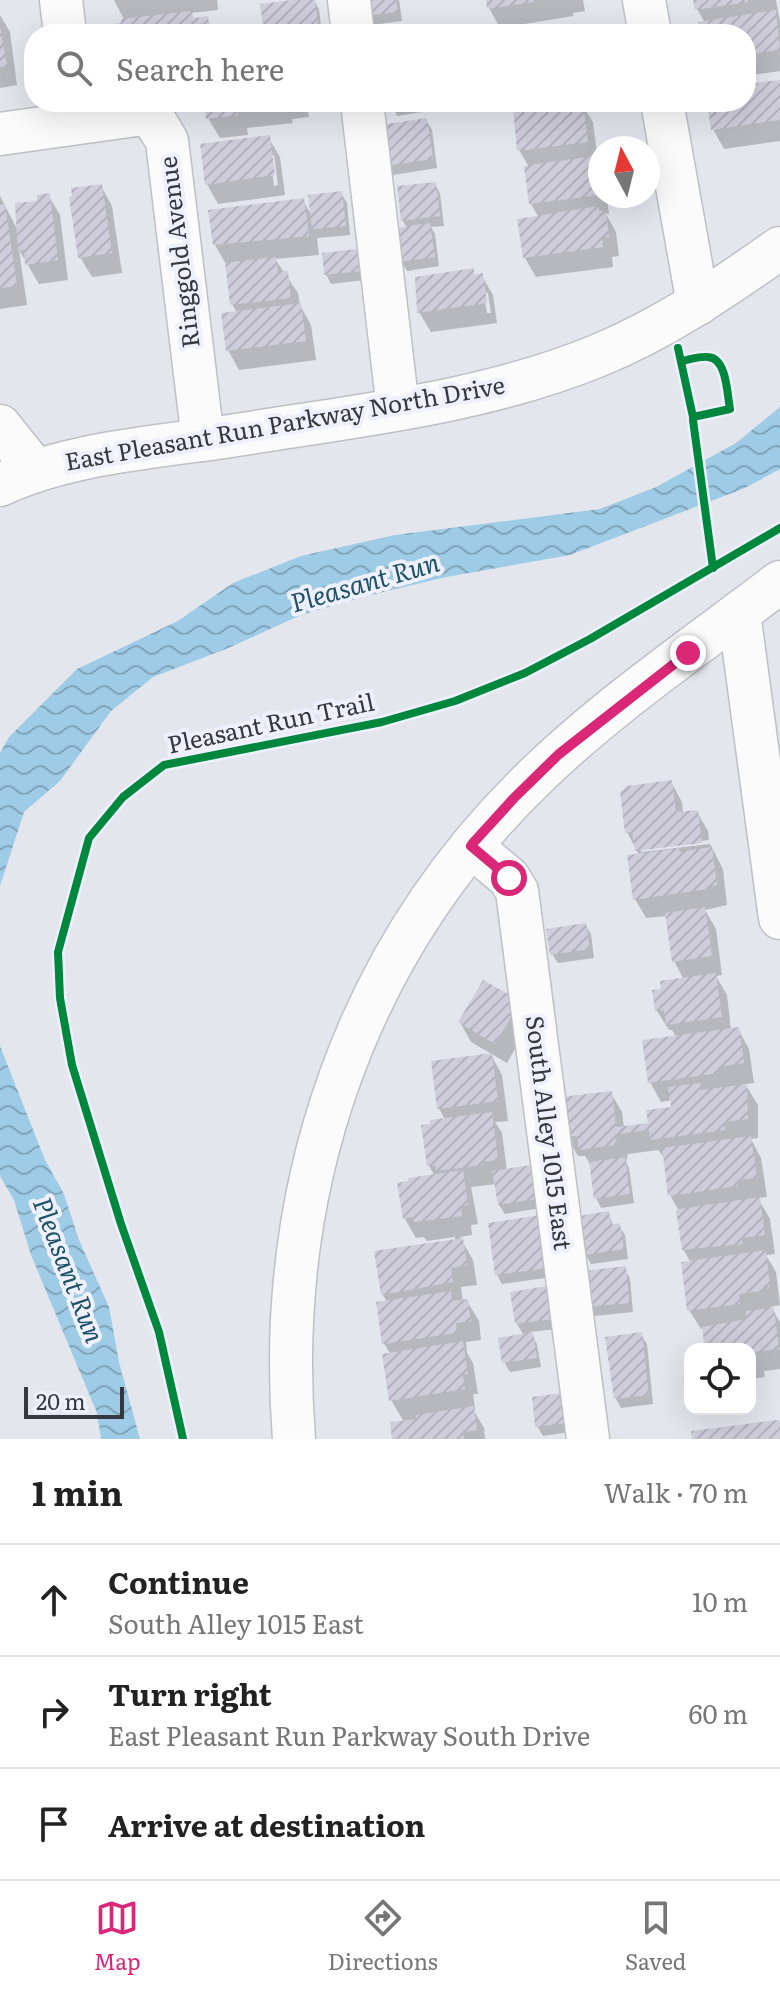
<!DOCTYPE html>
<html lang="en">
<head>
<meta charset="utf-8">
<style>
	body { margin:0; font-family:Literata,serif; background:#f2f2f2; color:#222 }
	.controls { position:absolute; right:24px; bottom:24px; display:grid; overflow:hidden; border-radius:16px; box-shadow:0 8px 32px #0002 }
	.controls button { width:72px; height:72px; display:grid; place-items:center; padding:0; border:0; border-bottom:2px solid #e0e0e0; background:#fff; color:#222; font:40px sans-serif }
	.compass { position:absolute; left:588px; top:136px; width:72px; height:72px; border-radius:50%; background:#fff; box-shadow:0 8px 32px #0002; rotate:353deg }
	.scale { position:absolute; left:24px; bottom:20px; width:100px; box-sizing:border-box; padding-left:8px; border:4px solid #37383e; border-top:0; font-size:22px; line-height:28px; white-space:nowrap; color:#37383e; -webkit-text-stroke:6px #eef1fd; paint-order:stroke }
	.stop { position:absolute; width:24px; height:24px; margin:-18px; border:6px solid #db2777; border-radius:50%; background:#fff }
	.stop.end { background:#db2777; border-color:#fff; box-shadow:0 2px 8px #0008 }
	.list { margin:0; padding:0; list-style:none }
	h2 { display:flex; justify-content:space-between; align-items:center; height:104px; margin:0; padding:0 32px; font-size:34px }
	h2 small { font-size:26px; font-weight:400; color:#767676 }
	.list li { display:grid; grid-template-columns:52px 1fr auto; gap:24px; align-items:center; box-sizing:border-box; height:112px; padding:0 32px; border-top:2px solid #e0e0e0 }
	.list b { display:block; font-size:30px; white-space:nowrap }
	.list p { margin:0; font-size:26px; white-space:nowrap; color:#767676 }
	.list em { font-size:26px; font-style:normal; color:#767676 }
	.icon { flex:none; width:44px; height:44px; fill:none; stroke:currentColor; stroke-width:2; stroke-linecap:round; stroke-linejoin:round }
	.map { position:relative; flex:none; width:780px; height:1439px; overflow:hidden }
	.search { position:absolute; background:#fff; box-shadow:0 8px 32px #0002; left:24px; right:24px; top:24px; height:88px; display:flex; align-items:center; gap:20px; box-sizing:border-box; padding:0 28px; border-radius:32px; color:#767676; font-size:30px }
	.sheet { height:440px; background:#fff }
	nav { display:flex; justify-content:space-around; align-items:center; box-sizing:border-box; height:112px; border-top:2px solid #e0e0e0; background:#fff; font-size:22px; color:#767676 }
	nav a { display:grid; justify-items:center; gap:4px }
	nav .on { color:#db2777 }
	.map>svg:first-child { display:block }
	.water { fill:url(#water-waves) }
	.shadow { fill:#0003; fill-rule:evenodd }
	.building { fill:url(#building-hatch) }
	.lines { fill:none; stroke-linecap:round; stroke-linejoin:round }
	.minor-casing { stroke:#bfc0c6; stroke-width:45 }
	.minor { stroke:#fbfbfc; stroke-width:42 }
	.cycleway-casing { stroke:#eef1fd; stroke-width:13 }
	.cycleway { stroke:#00873e; stroke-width:8 }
	.route { stroke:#db2777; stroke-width:10 }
	.labels { text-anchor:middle; stroke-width:8; stroke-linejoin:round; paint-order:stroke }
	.street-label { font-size:24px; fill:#37383e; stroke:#eef1fd }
	.water-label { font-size:26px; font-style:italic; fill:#1f5269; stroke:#eef1fd }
</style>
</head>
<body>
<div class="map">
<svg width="780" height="1439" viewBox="0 0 780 1439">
	<defs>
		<pattern id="water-waves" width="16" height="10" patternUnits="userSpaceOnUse" patternTransform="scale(2)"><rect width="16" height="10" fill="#9ecbe5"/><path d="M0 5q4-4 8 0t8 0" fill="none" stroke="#82a6bb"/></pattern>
		<pattern id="building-hatch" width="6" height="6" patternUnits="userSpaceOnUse" patternTransform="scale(2)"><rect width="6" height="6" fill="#d0cddb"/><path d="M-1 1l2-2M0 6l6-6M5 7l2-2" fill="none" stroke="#b3b1bd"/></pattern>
	</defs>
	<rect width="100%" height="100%" fill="#e4e6ee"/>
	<g class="water">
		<path d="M780,407v62l-35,19 -175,67 -124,22 -80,19 -65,19 -75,34 -73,28 -42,34 -51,70 -36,31 -24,74v-133l9,-16 68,-68 101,-48 55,-38 68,-27 94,-21 205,-26 56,-22 80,-44z"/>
		<path d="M0,1046l45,114 19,34 15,46 30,67 10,55 21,77h-39l-4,-26 -66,-158 -17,-55 -14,-24z"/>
	</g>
	<g class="shadow">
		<path d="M114,0h103l1,10 -27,3 4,7 12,-1 9,15h-100l9,-13z"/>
		<path d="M308,0h6l5,9 3,25h-56z"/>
		<path d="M363,0h36l3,21 -31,4z"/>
		<path d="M488,0h95l2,11 -12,2v3l-73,12 -11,-20z"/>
		<path d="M695,0h81l4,22v49l-34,5v-42h-44l3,-11 -8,-14z"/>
		<path d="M0,15l10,17 7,53 -17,3z"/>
		<path d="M780,82v59l-56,8 -11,-20 -4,-27h37v-15z"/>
		<path d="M207,102h100l2,15 -17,2 1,4 -46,5 1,7 -28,3 -12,-20z"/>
		<path d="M391,102h42l1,8 -37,6z"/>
		<path d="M581,103l12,19 5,39 -3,1 5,8v26h7l2,18h-3l10,18 3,24 -7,1 1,10 -77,10 -11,-19 -5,-37 19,-3 -8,-14 -2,-37 -10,-17z"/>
		<path d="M426,120l6,10 5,38 -44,7 -5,-10z"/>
		<path d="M268,137l12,20 5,38 -67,9 -11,-20zM270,155h4l4,30 -4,1z"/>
		<path d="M435,184l5,9 4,33 -13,1 4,7 4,32 -32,5 -6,-10 6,-33 -4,-7z"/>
		<path d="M101,186l11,20 10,67 -30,4 -12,-20z"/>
		<path d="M341,193l6,10 3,32 -33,3 2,17 -44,4 23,34 2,12 11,20 5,35 -77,10 -11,-20 9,-37 -5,-9 -6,-40 -11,-19 88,-45 10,18z"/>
		<path d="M48,195l12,20 8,65 -29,4 -20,-34 8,55 -27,4v-113l16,31 4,-1z"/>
		<path d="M357,251l5,10 2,19 -33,4 -5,-10z"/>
		<path d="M472,271l4,5h6l11,19 4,28 -66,9 -12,-20zM483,289l5,5 3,19h-4z"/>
		<path d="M671,782l11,20 1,11 14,-1 11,19 1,9 -68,8v4l69,-8 13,25 4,36 -22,5 11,19 6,46 -6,1 11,19 4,35 7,-1 11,20 5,34 -9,1 13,21v33l-7,1 10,19 6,39 -9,1 12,21 5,35 -9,1 10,17 4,33 -9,2 9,15v47l-16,2 1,6 -15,2v-30h-43l-3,-20h-3l-12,-19 2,-47 -8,-14 -4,-38 -9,-16 -5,-36 -7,-9 -30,4 -2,8 3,6 5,35 -33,5 -5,-10 -4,-31 -7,-11h-7l-11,-19 44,-44 11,19 2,16 26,-3 23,-16 -1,-9 -11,2 -11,-20 26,-45 -4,-7h-3l-12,-19 27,-31 -10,-19 -7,-45 -21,2 -11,-19 4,-44 -12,-23z"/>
		<path d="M585,925l6,9 3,24 -36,5 -6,-9z"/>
		<path d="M484,982l46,40 -23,41 -36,-21 -11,-20z"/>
		<path d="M491,1055l11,20 6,46 -13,1 7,11 5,38 23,-4 5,9 5,32 -35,6 -6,-9 -3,-21 -25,3 7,37 -7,1 1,10 -12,2 13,23 4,25 -16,2 2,15 4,-1 12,20 2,19 -15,2 1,11 6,10 5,31h-5l2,15h-2l11,19 1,11h-91l10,-17 -13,-22 -1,-46 -6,-11 3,-41 -4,-7 -7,-42 79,-12v-4l-28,4 -3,-4 -8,1 -11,-19 30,-43 -6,-10 16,-46 -6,-12z"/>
		<path d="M608,1213l6,14 5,-1 6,9 3,24 -37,5 -5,-9z"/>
		<path d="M540,1217l12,60 -50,7 -5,-9z"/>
		<path d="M624,1269l6,9 3,34 -38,4 -6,-10z"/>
		<path d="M546,1288l10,41 -26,3 7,12 4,23 -31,5 -6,-10 20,-26 -7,-12 -4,-30z"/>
		<path d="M641,1335l6,9 6,60 -32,4 -5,-9z"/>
		<path d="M561,1395l9,37 -27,4 -6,-10z"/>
	</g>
	<g class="building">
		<path d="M291,0h24l4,34h-55l-4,-30z"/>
		<path d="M361,0h35l2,12 -35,4z"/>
		<path d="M486,0h47v2l-46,7z"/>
		<path d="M693,0h55v2l-53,8z"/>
		<path d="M776,10l4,40 -34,5v-21h-46l-2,-12z"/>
		<path d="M192,11l1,7 15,-2 2,18h-96l-1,-10 8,-1v-4z"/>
		<path d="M0,27l7,39 -7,1z"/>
		<path d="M581,29l1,5h-24v-2z"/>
		<path d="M780,80v40l-69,10 -4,-28h39v-18z"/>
		<path d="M204,102h76v2l-43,5 1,6 -32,4z"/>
		<path d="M389,102h22v2l-21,3z"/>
		<path d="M572,102h11l5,40 -71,9 -4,-42z"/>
		<path d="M427,118l6,41 -47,7 -6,-41z"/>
		<path d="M270,135l5,40 -70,10 -5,-41z"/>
		<path d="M594,156l5,39 -70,9 -5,-38z"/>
		<path d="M436,182l4,34 -39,5 -4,-35z"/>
		<path d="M102,184l10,69 -34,5 -9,-61 3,-1 -1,-8z"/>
		<path d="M342,191l4,35 -34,3 -4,-34z"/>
		<path d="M50,193l8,67 -33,5 -1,-15 -6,1 -3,-48 22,-2v-6z"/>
		<path d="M304,198l5,38 -96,9 -5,-35z"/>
		<path d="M5,204l12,82 -17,2v-83z"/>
		<path d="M599,206v5l7,-1 3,27 -7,1 1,9 -80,11 -6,-39z"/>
		<path d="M430,223l5,34 -36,5 -5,-34z"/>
		<path d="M358,249l2,22 -36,4 -2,-22z"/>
		<path d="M276,257l2,15 10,-1 3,27 -61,7 -5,-42z"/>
		<path d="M474,268v7l9,-2 4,30 -70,10 -2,-36z"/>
		<path d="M301,303l5,38 -80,10 -5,-38z"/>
		<path d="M672,780l4,32 22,-2 4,33 -67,8 -3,-19 -7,1 -5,-41 7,-6z"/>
		<path d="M712,847l5,38 -10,2 1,2 -75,11 -6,-45 52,-7 1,4z"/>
		<path d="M705,907l7,49 -40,6 -7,-49z"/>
		<path d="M586,923l4,26 -40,6 -4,-26z"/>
		<path d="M716,973l6,44 -56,8 -2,-15 -9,1 -3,-21 9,-1 -1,-8z"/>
		<path d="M483,980l38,21 -26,43 -37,-22z"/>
		<path d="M739,1027l5,36 -26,4v6l-70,10 -6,-43z"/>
		<path d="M492,1053l6,48 -61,8 -6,-48z"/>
		<path d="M700,1083l1,7 46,-6 1,35 -24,3 1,8 -75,10 -1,-10 -31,4 -4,11 -35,5 -2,-14 -12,1 -5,-40 52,-6 4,36 32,-4 -2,-13 25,-3 -3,-20z"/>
		<path d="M492,1112l6,48 -15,2v3l-47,6 -1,-6 -8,1 -6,-41 9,-1v-4z"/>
		<path d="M751,1136l6,42 -20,2 1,6 -70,10 -6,-48z"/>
		<path d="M625,1157l5,37 -36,5 -5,-37z"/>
		<path d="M531,1165l5,34 -38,6 -6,-34z"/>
		<path d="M463,1170l5,35 -7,1 1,10 -48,6 -1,-5 -10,2 -6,-36 11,-2v-3z"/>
		<path d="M760,1197l5,38 -23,3v6l-60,6 -6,-39 3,-2z"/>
		<path d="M609,1211l2,14 9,-2 4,26 -40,6 -6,-39z"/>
		<path d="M541,1215l7,53 -53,7 -7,-52z"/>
		<path d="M463,1238l4,27 -16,3 2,14 -72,13 -7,-44z"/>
		<path d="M766,1250l4,37 -8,1v3l-23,3 1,10 -53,7 -6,-49z"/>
		<path d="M626,1266l3,37 -42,4 -4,-36z"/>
		<path d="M547,1286l5,33 -37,5 -5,-32z"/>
		<path d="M451,1291l1,10 16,-2 3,22 -15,2 1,10 -75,11 -6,-42z"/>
		<path d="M774,1308l5,41 -25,3 1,6h-5v-9h-45l-3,-22 45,-8 -1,-8z"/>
		<path d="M533,1332l4,26 -35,5 -4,-25z"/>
		<path d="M642,1332l7,63 -35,4 -9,-62z"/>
		<path d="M463,1341l5,33 -5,1 2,14 -76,12 -7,-47z"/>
		<path d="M562,1393l3,30 -30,4 -3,-30z"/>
		<path d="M474,1406l3,24 -14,2 1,7h-72l-2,-17 26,-3v-4z"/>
		<path d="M777,1420l3,2v17h-88l-1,-8z"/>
	</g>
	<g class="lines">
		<defs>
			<g id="minor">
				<path d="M61,0l4,34"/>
				<path d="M349,0l4,34"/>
				<path d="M644,0l6,34"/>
				<path d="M362,102l36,307"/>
				<path d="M662,102l36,202"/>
				<path d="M0,134l143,-20 12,7 12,20 36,299"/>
				<path d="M0,426l36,45"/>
				<path d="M0,485c73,-34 164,-38 243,-51 119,-19 241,-32 354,-78 66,-27 125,-67 183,-108"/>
				<path d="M739,613l41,305"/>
				<path d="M471,846l38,32 8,13 71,548"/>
				<path d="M294,1439c-20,-251 61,-490 244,-665 74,-71 161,-130 242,-192"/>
			</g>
		</defs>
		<use href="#minor" class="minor-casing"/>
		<use href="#minor" class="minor"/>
		<defs>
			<g id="cycleway">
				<path d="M678,348l15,69 37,-8c-3,-15 -3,-51 -22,-52 -9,-1 -19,3 -27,4"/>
				<path d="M693,420l20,148"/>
				<path d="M183,1439l-24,-107 -38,-108 -49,-159 -12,-67 -2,-46 31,-114 34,-41 41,-32 218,-43 73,-21 70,-28 65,-34 190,-111"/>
			</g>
		</defs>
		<use href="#cycleway" class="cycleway-casing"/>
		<use href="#cycleway" class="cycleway"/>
	</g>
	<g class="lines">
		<path class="route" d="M509,878l-38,-32 2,-3 42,-46 44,-43 129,-101"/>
	</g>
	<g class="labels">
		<g class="street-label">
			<text transform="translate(180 252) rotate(-97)" y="8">Ringgold Avenue</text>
			<text transform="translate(285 424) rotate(-10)" y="8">East Pleasant Run Parkway North Drive</text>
			<text transform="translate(271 724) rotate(-12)" y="8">Pleasant Run Trail</text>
			<text transform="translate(548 1133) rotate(83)" y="8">South Alley 1015 East</text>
		</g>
		<g class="water-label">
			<text transform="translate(365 583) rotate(-16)" y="9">Pleasant Run</text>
			<text transform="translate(68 1270) rotate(69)" y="9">Pleasant Run</text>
		</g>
	</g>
</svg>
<div class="controls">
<button><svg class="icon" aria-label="locate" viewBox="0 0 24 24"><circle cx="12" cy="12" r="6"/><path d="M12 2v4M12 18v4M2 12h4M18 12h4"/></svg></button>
</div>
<svg class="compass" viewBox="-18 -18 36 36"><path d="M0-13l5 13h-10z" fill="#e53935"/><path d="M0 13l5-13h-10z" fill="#767676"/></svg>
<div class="scale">20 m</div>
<div class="stop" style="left:509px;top:878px"></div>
<div class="stop end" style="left:688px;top:653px"></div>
<div class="search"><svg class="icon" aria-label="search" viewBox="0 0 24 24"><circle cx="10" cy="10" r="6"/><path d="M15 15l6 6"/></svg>Search here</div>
</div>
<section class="sheet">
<h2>1 min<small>Walk · 70 m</small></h2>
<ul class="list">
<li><svg class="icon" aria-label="ahead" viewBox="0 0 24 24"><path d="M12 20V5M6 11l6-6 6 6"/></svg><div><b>Continue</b><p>South Alley 1015 East</p></div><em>10 m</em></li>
<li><svg class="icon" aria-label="right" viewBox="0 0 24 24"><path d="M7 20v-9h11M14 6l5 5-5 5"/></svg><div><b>Turn right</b><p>East Pleasant Run Parkway South Drive</p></div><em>60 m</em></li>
<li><svg class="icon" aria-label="arrive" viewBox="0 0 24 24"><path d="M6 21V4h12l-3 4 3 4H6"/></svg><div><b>Arrive at destination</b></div></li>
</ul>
</section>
<nav>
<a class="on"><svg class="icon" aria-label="map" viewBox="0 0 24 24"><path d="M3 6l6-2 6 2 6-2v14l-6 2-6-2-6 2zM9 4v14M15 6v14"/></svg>Map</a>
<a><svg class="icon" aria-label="directions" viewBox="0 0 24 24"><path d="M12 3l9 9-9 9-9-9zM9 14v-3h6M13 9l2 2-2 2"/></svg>Directions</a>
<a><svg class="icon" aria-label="saved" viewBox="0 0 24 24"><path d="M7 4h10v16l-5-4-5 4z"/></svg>Saved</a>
</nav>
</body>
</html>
